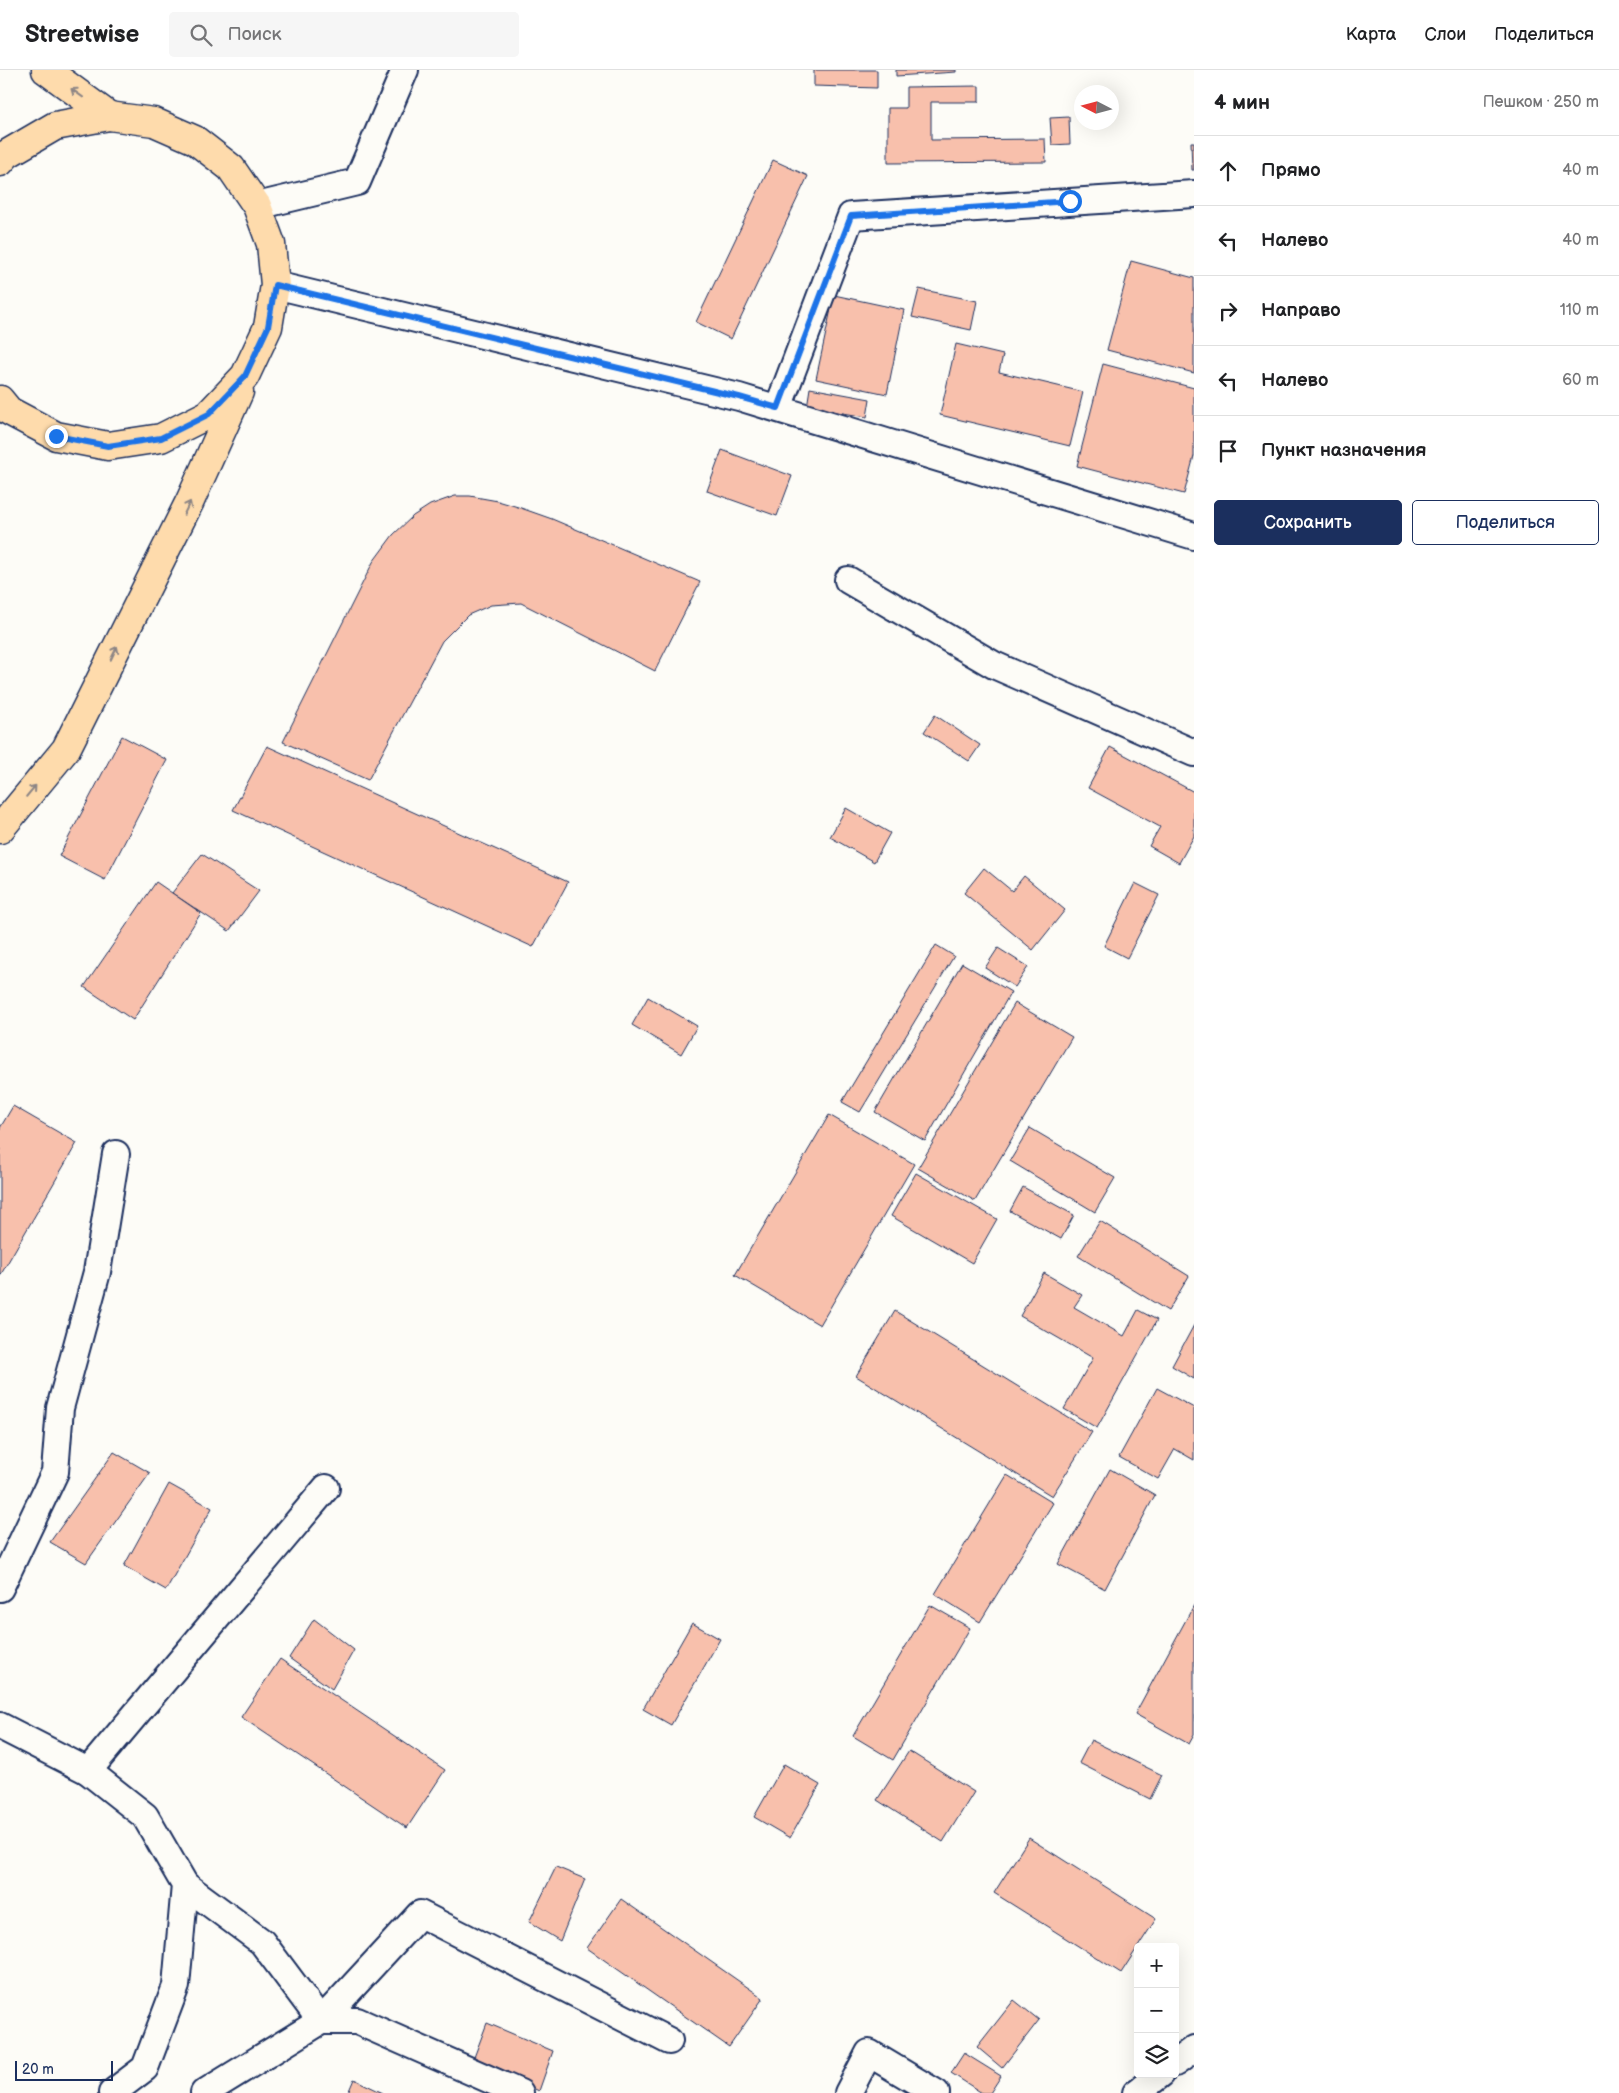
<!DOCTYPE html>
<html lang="ru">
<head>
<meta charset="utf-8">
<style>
	body { margin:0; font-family:"Balsamiq Sans",sans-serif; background:#f6f6f6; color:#202124 }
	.controls { position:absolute; right:15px; bottom:15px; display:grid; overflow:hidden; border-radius:5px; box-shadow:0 5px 20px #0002 }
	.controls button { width:45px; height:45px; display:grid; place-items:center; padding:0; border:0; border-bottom:1px solid #e0e0e0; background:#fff; color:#202124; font:25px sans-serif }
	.compass { position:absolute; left:1074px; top:15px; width:45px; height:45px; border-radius:50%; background:#fff; box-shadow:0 5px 20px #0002; rotate:276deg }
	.scale { position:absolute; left:15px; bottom:12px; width:98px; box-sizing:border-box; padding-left:5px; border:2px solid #1b2f5e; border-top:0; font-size:14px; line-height:18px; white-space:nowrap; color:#1b2f5e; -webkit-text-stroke:4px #fdfcf7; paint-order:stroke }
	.stop { position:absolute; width:15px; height:15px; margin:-11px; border:4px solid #1a73e8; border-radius:50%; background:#fff }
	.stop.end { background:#1a73e8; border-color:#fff; box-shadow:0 1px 5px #0008 }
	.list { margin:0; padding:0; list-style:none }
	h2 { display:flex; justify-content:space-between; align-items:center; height:65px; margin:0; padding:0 20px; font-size:21px }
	h2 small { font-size:16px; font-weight:400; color:#757577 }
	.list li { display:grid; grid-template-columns:32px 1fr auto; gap:15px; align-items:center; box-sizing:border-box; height:70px; padding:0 20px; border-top:1px solid #e0e0e0 }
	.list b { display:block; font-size:19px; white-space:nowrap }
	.list em { font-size:16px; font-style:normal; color:#757577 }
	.actions { display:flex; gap:10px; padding:15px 20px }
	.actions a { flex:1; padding:11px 0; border:1px solid #1b2f5e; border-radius:5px; text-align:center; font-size:18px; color:#1b2f5e }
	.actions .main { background:#1b2f5e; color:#fff }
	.icon { flex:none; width:28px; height:28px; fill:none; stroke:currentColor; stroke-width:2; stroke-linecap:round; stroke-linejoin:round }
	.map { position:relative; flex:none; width:1194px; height:2023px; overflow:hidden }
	header { display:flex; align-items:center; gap:30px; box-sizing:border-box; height:70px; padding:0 25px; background:#fff; border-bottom:1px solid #e0e0e0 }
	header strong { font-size:24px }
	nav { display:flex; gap:28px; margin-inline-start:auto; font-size:18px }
	.search { width:350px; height:45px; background:#f6f6f6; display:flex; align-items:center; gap:12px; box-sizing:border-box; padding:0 18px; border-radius:5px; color:#757577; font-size:19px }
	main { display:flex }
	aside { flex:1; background:#fff }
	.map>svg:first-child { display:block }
	.building { fill:#f8c0ac; stroke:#1b2f5e }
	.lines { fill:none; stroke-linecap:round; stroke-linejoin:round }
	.minor-casing { stroke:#1b2f5e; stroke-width:30 }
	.primary-casing { stroke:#1b2f5e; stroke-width:31 }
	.minor { stroke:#fdfcf7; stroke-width:26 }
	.primary { stroke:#fedbac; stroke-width:28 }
	.oneway { stroke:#8c8585 }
	.route { stroke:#1a73e8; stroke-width:6 }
</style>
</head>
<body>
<header>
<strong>Streetwise</strong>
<div class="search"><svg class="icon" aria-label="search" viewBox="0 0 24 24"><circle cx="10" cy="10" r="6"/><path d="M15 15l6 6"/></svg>Поиск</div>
<nav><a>Карта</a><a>Слои</a><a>Поделиться</a></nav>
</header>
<main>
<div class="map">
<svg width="1194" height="2023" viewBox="0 0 1194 2023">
	<rect width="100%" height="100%" fill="#fdfcf7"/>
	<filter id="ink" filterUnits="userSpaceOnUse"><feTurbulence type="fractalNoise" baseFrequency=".02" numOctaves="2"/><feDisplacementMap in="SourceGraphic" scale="10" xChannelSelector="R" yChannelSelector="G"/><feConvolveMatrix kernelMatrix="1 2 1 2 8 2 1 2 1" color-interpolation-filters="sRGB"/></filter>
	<g filter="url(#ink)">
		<g class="building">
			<path d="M814,0h63v18l-63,-2z"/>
			<path d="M896,0h60v2l-60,4z"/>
			<path d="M979,16v16h-48v38l114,-1 1,23 -158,1v-55h18v-21z"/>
			<path d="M1069,47l1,27 -18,1 -2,-27z"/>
			<path d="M1191,72h3v28h-2z"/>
			<path d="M773,90l35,16 -77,163 -35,-17z"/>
			<path d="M1131,191l63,17v95l-87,-23z"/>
			<path d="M919,219l58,12 -6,29 -59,-13z"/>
			<path d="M834,225l70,15 -17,84 -71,-15z"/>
			<path d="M956,274l47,11 -4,17 84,20 -13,54 -130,-31z"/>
			<path d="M1103,294l91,24v68l-10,38 -107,-28z"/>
			<path d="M810,318l60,11 -3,18 -60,-10z"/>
			<path d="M722,380l70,26 -15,40 -70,-25z"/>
			<path d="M455,426h15l28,5 20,6 34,12 148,63 -45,89 -134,-68 -30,2 -23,10 -26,26 -74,139 -85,-38 90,-180 20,-27 20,-19 17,-11z"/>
			<path d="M935,645l45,30 -11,16 -45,-29z"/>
			<path d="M122,666l45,24 -62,120 -46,-24z"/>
			<path d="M267,676l301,136 -35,65 -300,-137z"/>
			<path d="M1110,677l84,45v44l-15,27 -30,-17 11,-19 -72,-39z"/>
			<path d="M846,738l44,25 -16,29 -44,-25z"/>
			<path d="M202,784l57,37 -30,40 -57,-38z"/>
			<path d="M984,798l28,23 12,-15 41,34 -32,40 -69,-57z"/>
			<path d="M156,812l45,31 -68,107 -49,-33z"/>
			<path d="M1135,813l24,12 -32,63 -23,-12z"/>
			<path d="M936,875l18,11 -94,156 -18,-10z"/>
			<path d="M998,878l30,19 -13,20 -30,-19z"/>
			<path d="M962,893l49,29 -86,149 -50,-29z"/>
			<path d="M648,927l49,29 -16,28 -49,-29z"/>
			<path d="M1015,933l57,34 -97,164 -57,-33z"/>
			<path d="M13,1036l64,37 -77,133v-148z"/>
			<path d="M829,1045l85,49 -94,161 -85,-50z"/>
			<path d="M1030,1058l85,50 -20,34 -85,-51z"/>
			<path d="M916,1103l81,46 -25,44 -81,-47z"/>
			<path d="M1023,1117l51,28 -13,24 -51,-28z"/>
			<path d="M1100,1151l89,55 -21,35 -90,-55z"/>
			<path d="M1044,1203l38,22 -8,12 50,29 14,-26 19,10 -60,108 -33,-19 29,-51 -73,-42z"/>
			<path d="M895,1241l197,121 -40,64 -196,-120z"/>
			<path d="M1194,1255v54l-22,-13z"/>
			<path d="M1157,1318l37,20v52l-19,-11 -17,30 -39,-22z"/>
			<path d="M114,1382l36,21 -64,90 -36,-21z"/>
			<path d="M1110,1399l45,26 -50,94 -47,-25z"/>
			<path d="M1007,1405l46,28 -73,119 -45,-28z"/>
			<path d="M169,1414l43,24 -46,82 -42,-24z"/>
			<path d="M930,1535l40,23 -77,132 -40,-24z"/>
			<path d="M1194,1535v130l-5,9 -54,-30z"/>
			<path d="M314,1549l40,31 -22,39 -43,-31z"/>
			<path d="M692,1553l28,16 -49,86 -28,-16z"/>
			<path d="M280,1589l165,111 -38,58 -166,-111z"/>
			<path d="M1091,1670l71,35 -12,24 -71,-36z"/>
			<path d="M909,1681l65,41 -31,50 -66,-42z"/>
			<path d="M784,1694l36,21 -30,53 -36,-21z"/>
			<path d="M1029,1768l127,81 -35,54 -127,-80z"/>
			<path d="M556,1797l29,12 -25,62 -31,-19z"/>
			<path d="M621,1829l142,99 -34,49 -142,-99z"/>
			<path d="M1014,1930l25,20 -37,48 -25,-21z"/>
			<path d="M487,1953l66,28 -14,40 -66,-31z"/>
			<path d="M964,1983l37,23 -11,17h-8l-31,-20z"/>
			<path d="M354,2009l29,14h-35z"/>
		</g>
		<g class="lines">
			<defs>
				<g id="minor">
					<path d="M257,136l100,-24 48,-112"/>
					<path d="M275,215l464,112 455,139"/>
					<path d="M778,338l73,-192 343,-22"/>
					<path d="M848,510l146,85 200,88"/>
					<path d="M0,1518l55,-116 5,-64 37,-136 19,-118"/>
					<path d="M0,1656l88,45 57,45 40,69 -9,101 -31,82 -33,25"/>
					<path d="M88,1701l238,-283"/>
					<path d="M185,1815l77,57 59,79 99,-107 249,127"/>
					<path d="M1175,1993l19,-14"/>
					<path d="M204,2023l117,-72h36l163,72"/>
					<path d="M848,2023l21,-40 67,40"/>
					<path d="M1136,2023l25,-19"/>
				</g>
				<g id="primary">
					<path d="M46,0l63,46"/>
					<path d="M0,92l7,-8 48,-28 54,-10 45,6 41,18 36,28 26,38 14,38 4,41 -7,42 -23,49 -36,38 -48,24 -53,8 -52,-10 -47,-25 -9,-11"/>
					<path d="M0,759l66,-80 124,-248 49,-109"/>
				</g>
			</defs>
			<use href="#minor" class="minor-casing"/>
			<use href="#primary" class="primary-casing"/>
			<use href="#minor" class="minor"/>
			<use href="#primary" class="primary"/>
		</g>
		<defs><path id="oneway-shaft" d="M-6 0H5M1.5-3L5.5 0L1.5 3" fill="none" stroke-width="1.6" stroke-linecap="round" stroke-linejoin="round" transform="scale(1.25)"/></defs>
		<g class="oneway">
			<use href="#oneway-shaft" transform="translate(77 23) rotate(-144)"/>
			<use href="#oneway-shaft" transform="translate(187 438) rotate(-64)"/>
			<use href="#oneway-shaft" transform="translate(114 583) rotate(-64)"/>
			<use href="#oneway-shaft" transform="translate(31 721) rotate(-50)"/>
		</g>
	</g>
	<g class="lines" filter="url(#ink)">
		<path class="route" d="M56,366l52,10 53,-8 48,-24 36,-38 23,-49 7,-42 464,112 39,11 73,-192 219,-15"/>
	</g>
</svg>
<div class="controls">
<button>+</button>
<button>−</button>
<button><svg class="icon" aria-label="layers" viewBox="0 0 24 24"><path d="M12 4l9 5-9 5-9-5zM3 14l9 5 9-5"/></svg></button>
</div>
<svg class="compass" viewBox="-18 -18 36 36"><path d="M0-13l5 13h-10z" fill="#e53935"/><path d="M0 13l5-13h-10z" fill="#757577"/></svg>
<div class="scale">20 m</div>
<div class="stop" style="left:1070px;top:131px"></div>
<div class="stop end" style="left:56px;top:366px"></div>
</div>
<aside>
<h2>4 мин<small>Пешком · 250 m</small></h2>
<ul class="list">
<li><svg class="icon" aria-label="ahead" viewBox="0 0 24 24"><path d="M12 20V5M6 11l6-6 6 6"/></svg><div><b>Прямо</b></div><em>40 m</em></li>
<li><svg class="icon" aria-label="left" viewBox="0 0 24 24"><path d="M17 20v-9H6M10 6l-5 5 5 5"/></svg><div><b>Налево</b></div><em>40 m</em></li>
<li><svg class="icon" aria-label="right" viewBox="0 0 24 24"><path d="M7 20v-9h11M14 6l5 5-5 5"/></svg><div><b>Направо</b></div><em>110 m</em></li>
<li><svg class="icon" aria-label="left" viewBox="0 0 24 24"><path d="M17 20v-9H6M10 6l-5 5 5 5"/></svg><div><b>Налево</b></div><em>60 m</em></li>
<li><svg class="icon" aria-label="arrive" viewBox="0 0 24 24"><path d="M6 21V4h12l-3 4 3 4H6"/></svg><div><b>Пункт назначения</b></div></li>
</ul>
<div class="actions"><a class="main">Сохранить</a><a>Поделиться</a></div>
</aside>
</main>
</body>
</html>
